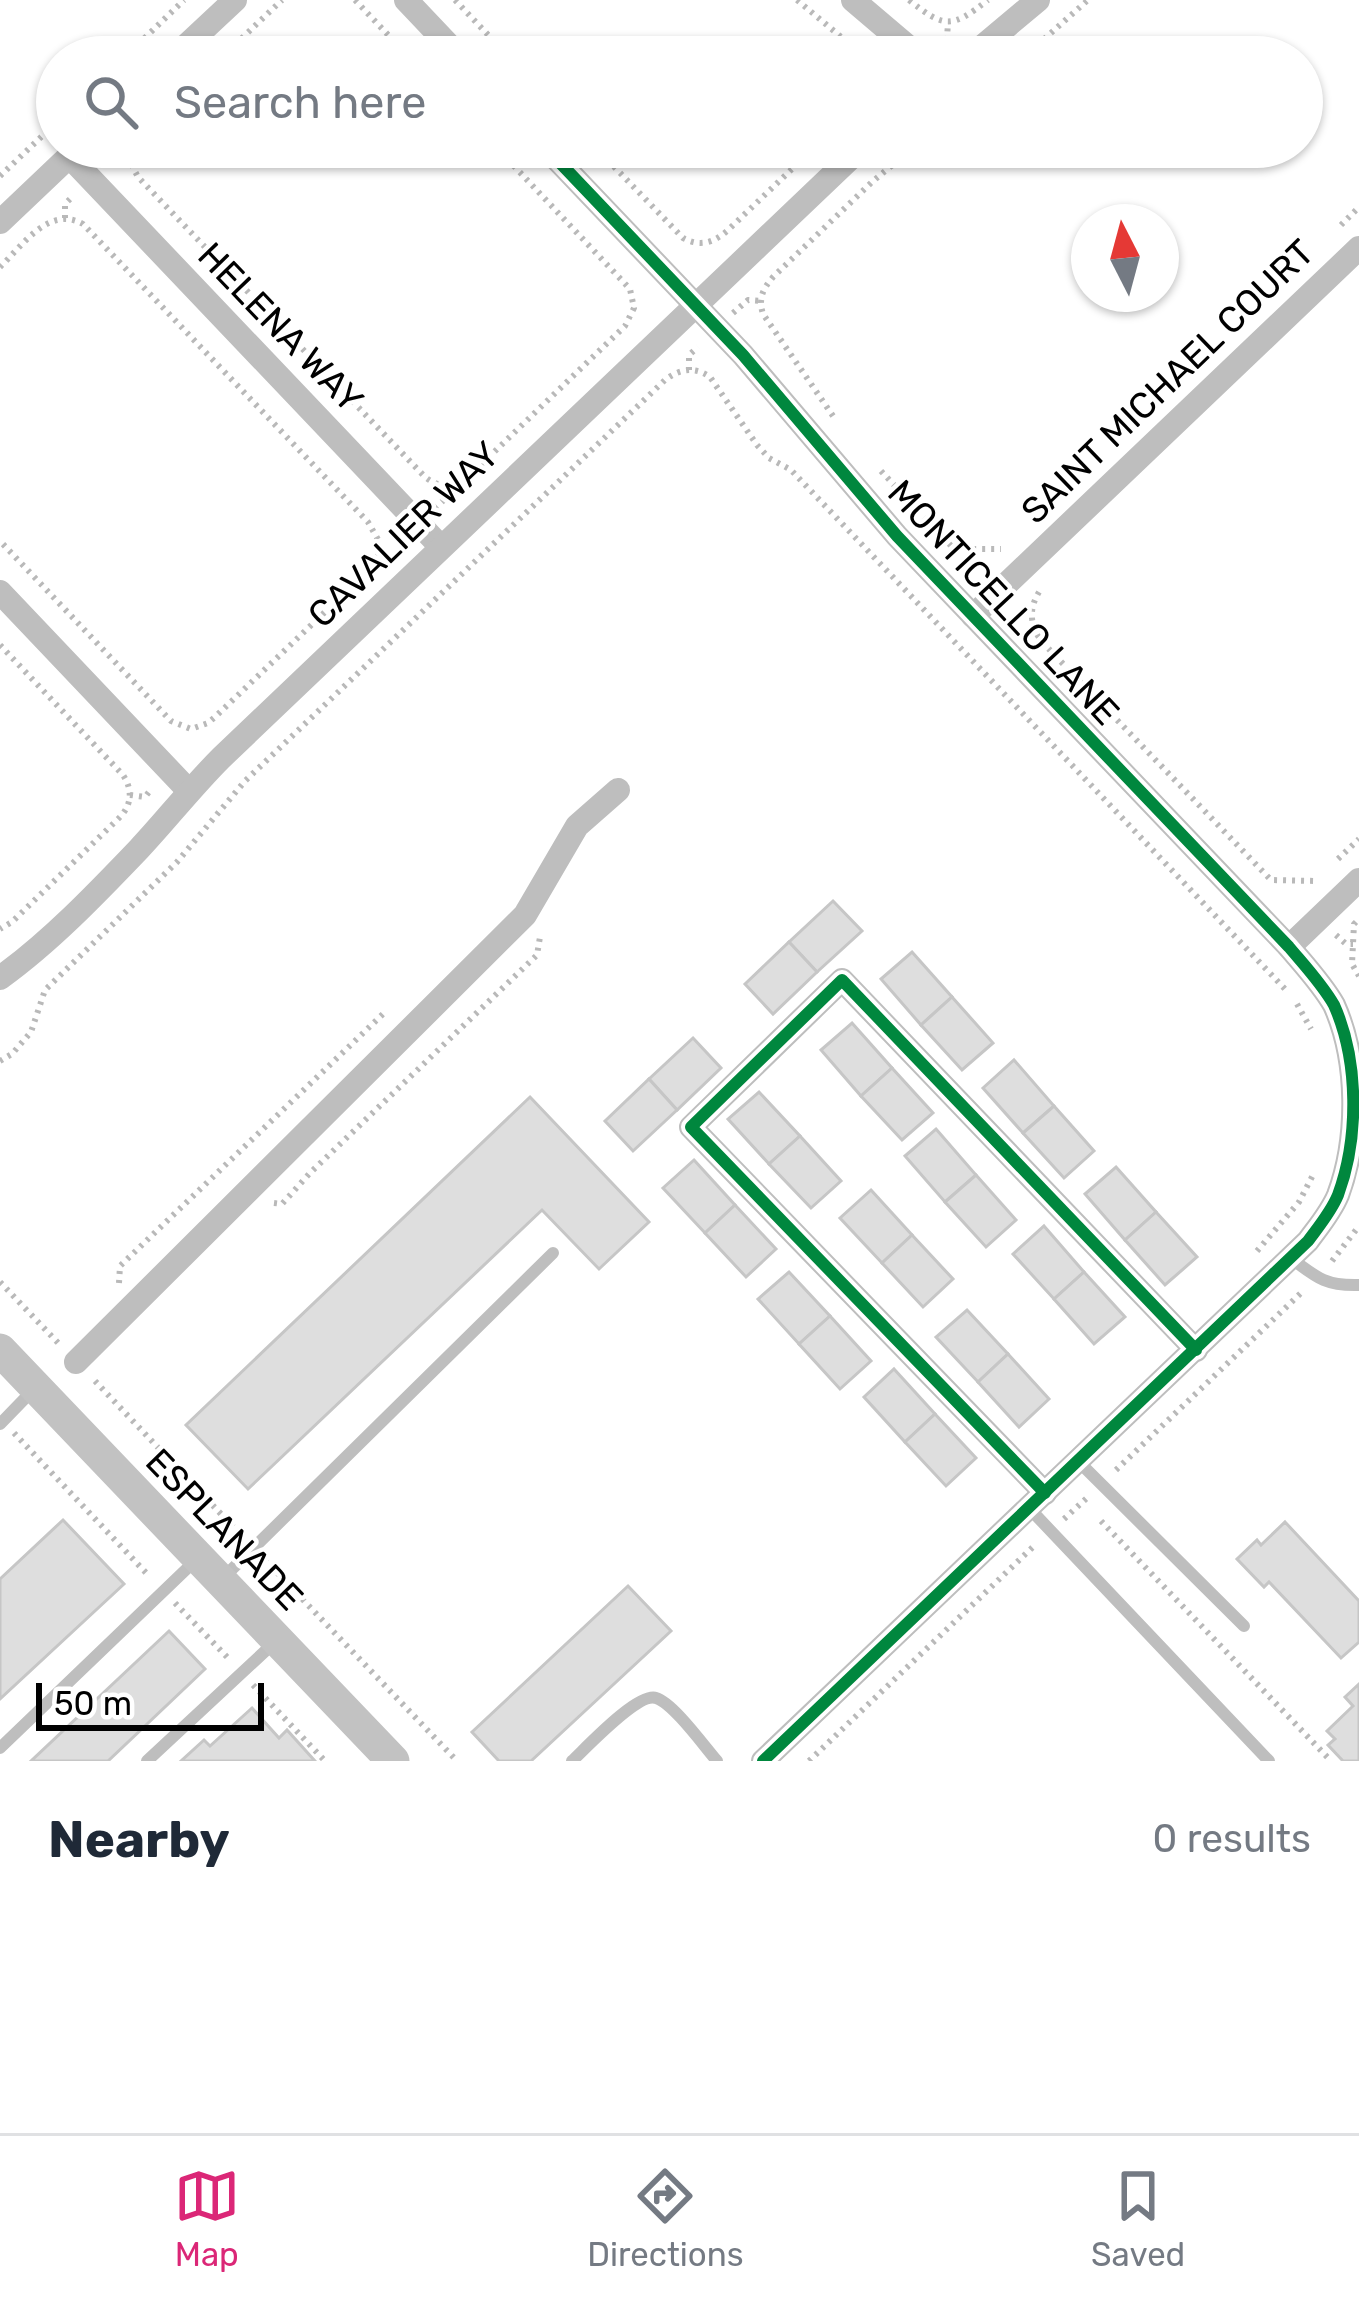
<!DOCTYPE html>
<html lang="en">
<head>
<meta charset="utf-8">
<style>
	body { margin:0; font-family:Rubik,sans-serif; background:#f6f6f7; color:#1f2937 }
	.compass { position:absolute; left:1071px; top:204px; width:108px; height:108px; border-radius:50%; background:#fff; box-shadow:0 3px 9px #0004; rotate:354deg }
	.scale { position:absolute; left:36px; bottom:30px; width:228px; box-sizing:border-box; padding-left:12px; border:6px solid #000; border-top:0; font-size:33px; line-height:42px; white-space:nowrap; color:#000; -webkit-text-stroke:9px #fff; paint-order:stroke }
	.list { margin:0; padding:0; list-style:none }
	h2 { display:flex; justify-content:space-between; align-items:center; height:156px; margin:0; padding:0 48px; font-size:51px }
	h2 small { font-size:39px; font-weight:400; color:#747a83 }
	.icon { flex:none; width:66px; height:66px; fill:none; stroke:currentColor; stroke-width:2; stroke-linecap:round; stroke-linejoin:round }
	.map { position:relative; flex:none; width:1359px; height:1761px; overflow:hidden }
	.search { position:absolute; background:#fff; box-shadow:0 3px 9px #0004; left:36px; right:36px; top:36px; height:132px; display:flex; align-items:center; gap:30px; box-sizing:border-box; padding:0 42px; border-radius:66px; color:#747a83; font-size:45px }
	.sheet { height:372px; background:#fff }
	nav { display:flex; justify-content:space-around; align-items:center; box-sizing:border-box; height:168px; border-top:3px solid #e0e1e3; background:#fff; font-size:33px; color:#747a83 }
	nav a { display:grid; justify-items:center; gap:6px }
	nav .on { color:#db2777 }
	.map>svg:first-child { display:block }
	.building { fill:#dedede; stroke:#c6c6c6; stroke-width:3 }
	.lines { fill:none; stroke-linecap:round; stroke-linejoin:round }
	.path { stroke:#b9b9b9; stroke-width:6; stroke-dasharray:3 6; stroke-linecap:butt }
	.lane { stroke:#bebebe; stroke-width:12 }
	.street { stroke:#bebebe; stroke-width:24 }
	.secondary { stroke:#c2c2c2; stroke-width:33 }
	.cycleway-casing { stroke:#fff; stroke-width:20 }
	.cycleway { stroke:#00873e; stroke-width:12 }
	.labels { text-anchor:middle; stroke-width:9; stroke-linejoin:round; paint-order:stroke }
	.street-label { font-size:36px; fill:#000; stroke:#fff }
</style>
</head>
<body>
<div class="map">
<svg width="1359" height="1761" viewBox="0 0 1359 1761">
	<rect width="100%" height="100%" fill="#fff"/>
	<g class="building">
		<path d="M833,901l29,30 -45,41 -28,-30z"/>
		<path d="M789,942l28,30 -44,42 -28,-30z"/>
		<path d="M912,952l40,45 -31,28 -40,-46z"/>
		<path d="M952,997l41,46 -31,27 -41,-45z"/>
		<path d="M852,1023l40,45 -31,28 -40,-46z"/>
		<path d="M693,1038l28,30 -44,42 -28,-31z"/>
		<path d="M1014,1060l40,46 -31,27 -40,-45z"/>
		<path d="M892,1068l41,45 -31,27 -41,-44z"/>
		<path d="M649,1079l28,31 -44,41 -28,-30z"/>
		<path d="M759,1092l41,44 -31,28 -41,-45z"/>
		<path d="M530,1097l119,125 -50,47 -57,-59 -294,279 -62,-64z"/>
		<path d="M1054,1106l40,45 -30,27 -41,-45z"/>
		<path d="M936,1129l40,46 -31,27 -40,-46z"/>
		<path d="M800,1136l41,45 -30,27 -42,-44z"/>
		<path d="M694,1160l41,45 -30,28 -42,-45z"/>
		<path d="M1116,1167l40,45 -31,28 -40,-46z"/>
		<path d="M976,1175l40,45 -30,27 -41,-45z"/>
		<path d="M871,1190l41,45 -30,28 -42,-45z"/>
		<path d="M735,1205l41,44 -30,28 -41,-44z"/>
		<path d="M1156,1212l41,45 -32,28 -40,-45z"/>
		<path d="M1044,1226l40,46 -30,27 -41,-45z"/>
		<path d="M912,1235l41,44 -30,28 -41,-44z"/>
		<path d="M789,1272l41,44 -31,28 -41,-45z"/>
		<path d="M1084,1272l41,45 -31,27 -40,-45z"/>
		<path d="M967,1310l41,44 -30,28 -42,-45z"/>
		<path d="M830,1316l41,45 -31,28 -41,-45z"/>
		<path d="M1008,1354l41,45 -30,28 -41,-45z"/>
		<path d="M894,1369l41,45 -30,28 -41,-45z"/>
		<path d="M935,1414l41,44 -30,28 -41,-44z"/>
		<path d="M63,1520l61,64 -124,115v-120z"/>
		<path d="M1285,1522l74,79v41l-18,16 -72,-76 -5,5 -27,-28 20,-19 4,5z"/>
		<path d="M628,1586l43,45 -140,130h-32l-27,-29z"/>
		<path d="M169,1631l36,38 -97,92h-77z"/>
		<path d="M1359,1684v77h-16l-15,-16 7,-6 -8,-8 26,-25 -8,-9z"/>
		<path d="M252,1708l27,30 8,-8 28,31h-134l23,-21 6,6z"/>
	</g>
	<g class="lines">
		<g class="path">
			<path d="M355,0l54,57"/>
			<path d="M455,0l54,57"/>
			<path d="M797,0l68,57"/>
			<path d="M909,0c36,29 43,28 79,0"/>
			<path d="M938,45l9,-7 1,-15"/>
			<path d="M125,57l59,-57"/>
			<path d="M222,57l60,-57"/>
			<path d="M1024,57l64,-57"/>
			<path d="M132,147l-2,15 8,15 287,300c14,11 27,10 42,1l158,-152 9,-18 -4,-19 -134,-142"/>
			<path d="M595,147l88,91c17,9 30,5 44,-7l88,-84"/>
			<path d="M0,176l57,-54"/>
			<path d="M65,218v-14l9,-9"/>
			<path d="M1341,225l18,-18"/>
			<path d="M0,267c23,-22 49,-62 83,-43l285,298 12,21 -2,15 -6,9 -157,150 -7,6 -17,6 -20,-8 -171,-180"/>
			<path d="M733,313l15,-13 12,1"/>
			<path d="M689,370v-15l9,-8"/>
			<path d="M833,416l-70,-102c-5,-16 0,-25 10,-37l99,-95 42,-35"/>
			<path d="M881,471l73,78h47"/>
			<path d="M435,508l10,-9v-14"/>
			<path d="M1039,592c-11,18 -9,35 4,51l228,237 45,1"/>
			<path d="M0,645l123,130c10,15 9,30 -4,43l-107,104 -12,7"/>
			<path d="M130,795l15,2 7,-9"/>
			<path d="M1338,859l21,-20"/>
			<path d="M1356,922l-2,2 -2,40 7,12"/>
			<path d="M1336,935l10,9h7"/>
			<path d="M1297,1004l14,25"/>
			<path d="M0,1061l12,-7 19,-22 14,-42 132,-128 68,-81 420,-401c14,-11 30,-14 45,-3l47,68 12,13 22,12 494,519"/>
			<path d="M274,1203l8,1 28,-31 227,-218 3,-18"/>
			<path d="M1257,1251l42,-49 14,-27"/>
			<path d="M1332,1261l27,-35"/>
			<path d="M0,1282l61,64"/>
			<path d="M119,1283l1,-17 264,-253"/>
			<path d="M95,1381l144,152"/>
			<path d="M14,1433l135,143"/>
			<path d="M1116,1470l186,-178"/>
			<path d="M1064,1519l25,-23"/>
			<path d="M1101,1521l230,240"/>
			<path d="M265,1560l192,201"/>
			<path d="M175,1603l53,55"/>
			<path d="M253,1685l72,76"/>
			<path d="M809,1761l227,-217"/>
		</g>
		<g class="lane">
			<path d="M1292,1259c25,19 34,27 67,26"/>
			<path d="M0,1424l35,-36"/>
			<path d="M1078,1461l166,165"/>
			<path d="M1029,1508l240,253"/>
			<path d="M221,1580l332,-327"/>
			<path d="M0,1748l198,-190"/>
			<path d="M147,1761l129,-120"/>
			<path d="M572,1761c14,-13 66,-69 84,-63 17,5 48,48 61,63"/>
		</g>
		<g class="street">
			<path d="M406,0l54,57"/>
			<path d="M853,0l67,57"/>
			<path d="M174,57l61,-57"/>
			<path d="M970,57l68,-57"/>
			<path d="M545,147l198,208 154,181 392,411c16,19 33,37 45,58 25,56 25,133 4,190 -7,17 -19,31 -30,46l-545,520"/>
			<path d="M69,156l372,391"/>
			<path d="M0,222l79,-75"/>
			<path d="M0,592l188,198"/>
			<path d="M973,616l386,-368"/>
			<path d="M1289,947l70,-67"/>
			<path d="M0,978c50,-36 96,-84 139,-129 28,-30 53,-62 82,-91l641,-611"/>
			<path d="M76,1362l449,-447 52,-89 41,-36"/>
			<path d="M1045,1493l-354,-366 151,-147 354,370"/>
		</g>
		<path class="secondary" d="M0,1350l393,411"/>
		<defs>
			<g id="cycleway">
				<path d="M545,147l198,208 154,181 392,411c16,19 33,37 45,58 25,56 25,133 4,190 -7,17 -19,31 -30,46l-545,520"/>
				<path d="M1045,1493l-354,-366 151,-147 354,370"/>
			</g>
		</defs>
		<use href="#cycleway" class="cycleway-casing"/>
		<use href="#cycleway" class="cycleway"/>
	</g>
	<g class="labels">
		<g class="street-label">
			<text transform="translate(281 327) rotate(46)" y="13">HELENA WAY</text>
			<text transform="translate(1167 381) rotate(-44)" y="13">SAINT MICHAEL COURT</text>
			<text transform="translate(403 534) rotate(-44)" y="13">CAVALIER WAY</text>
			<text transform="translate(1004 602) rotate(47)" y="13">MONTICELLO LANE</text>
			<text transform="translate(225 1529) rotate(46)" y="13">ESPLANADE</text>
		</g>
	</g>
</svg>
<svg class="compass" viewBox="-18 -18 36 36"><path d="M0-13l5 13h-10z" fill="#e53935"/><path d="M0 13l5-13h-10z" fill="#747a83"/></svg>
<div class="scale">50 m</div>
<div class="search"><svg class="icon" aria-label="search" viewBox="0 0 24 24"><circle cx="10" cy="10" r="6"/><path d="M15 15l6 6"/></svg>Search here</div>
</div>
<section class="sheet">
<h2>Nearby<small>0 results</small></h2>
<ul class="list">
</ul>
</section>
<nav>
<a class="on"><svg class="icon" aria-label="map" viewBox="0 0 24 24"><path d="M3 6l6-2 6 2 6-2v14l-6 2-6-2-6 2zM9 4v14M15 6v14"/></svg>Map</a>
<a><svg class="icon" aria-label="directions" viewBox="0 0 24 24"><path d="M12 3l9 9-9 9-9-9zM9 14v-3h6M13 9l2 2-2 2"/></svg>Directions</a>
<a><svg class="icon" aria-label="saved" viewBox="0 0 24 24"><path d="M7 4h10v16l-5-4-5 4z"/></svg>Saved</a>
</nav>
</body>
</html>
